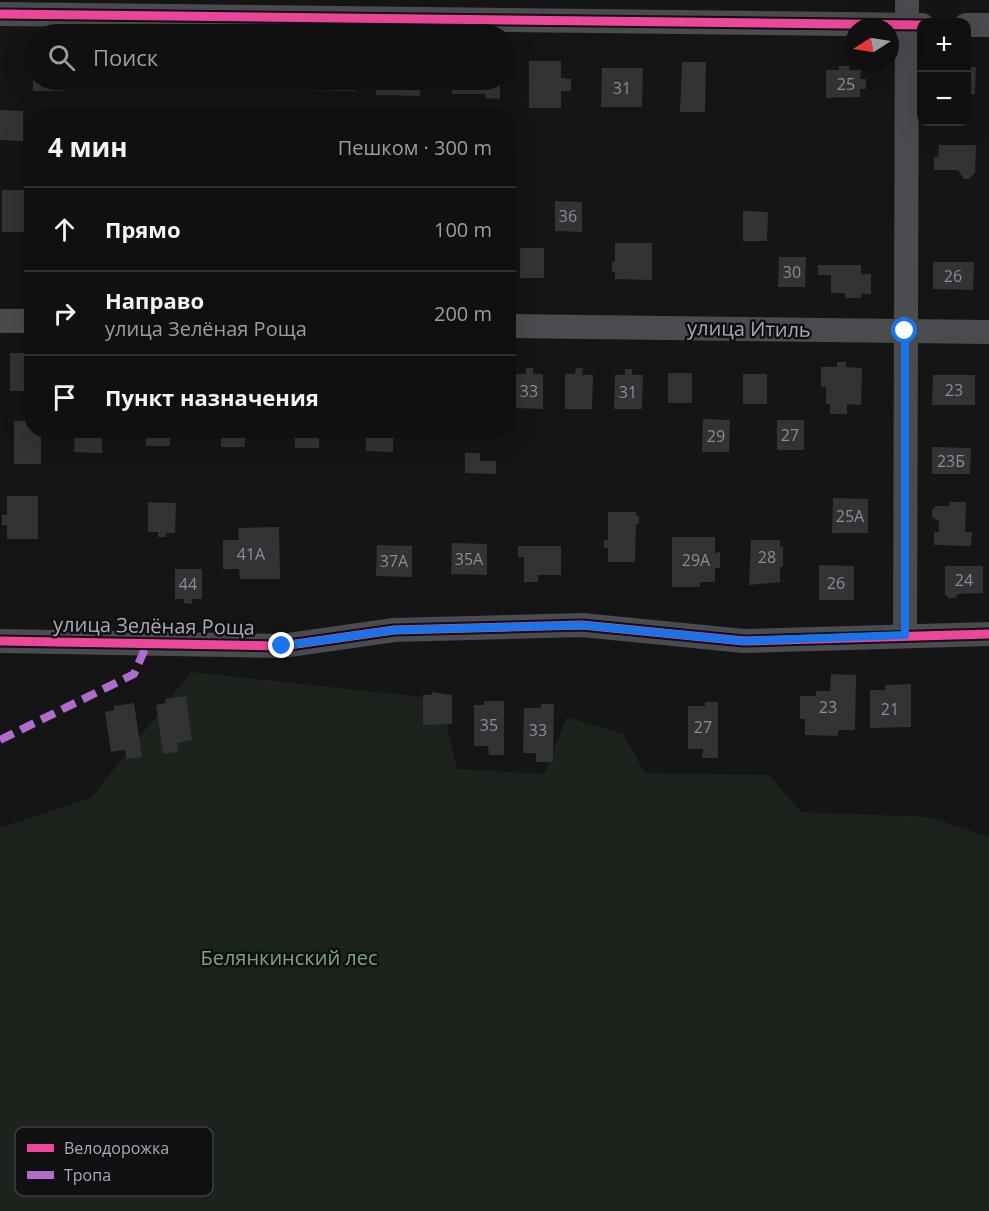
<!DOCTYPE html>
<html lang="ru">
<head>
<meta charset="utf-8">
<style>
	body { margin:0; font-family:"Open Sans",sans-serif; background:#1e1e1e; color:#f1f3f6 }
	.controls { position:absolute; right:18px; top:18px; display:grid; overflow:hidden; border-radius:12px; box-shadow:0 6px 24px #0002 }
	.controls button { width:54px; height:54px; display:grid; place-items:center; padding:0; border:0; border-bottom:2px solid #303030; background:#101010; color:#f1f3f6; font:30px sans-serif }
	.compass { position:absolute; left:845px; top:18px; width:54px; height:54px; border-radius:50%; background:#101010; box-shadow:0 6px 24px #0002; rotate:258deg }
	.stop { position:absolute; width:18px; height:18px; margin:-14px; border:4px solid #1a73e8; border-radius:50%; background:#fff }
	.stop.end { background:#1a73e8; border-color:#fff; box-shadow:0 2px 6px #0008 }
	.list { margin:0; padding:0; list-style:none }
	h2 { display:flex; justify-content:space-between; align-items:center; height:78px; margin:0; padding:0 24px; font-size:26px }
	h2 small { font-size:20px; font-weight:400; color:#9c9d9f }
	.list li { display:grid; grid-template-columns:39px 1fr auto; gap:18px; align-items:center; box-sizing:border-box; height:84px; padding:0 24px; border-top:2px solid #303030 }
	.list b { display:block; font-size:22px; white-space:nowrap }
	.list p { margin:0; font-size:20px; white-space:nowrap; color:#9c9d9f }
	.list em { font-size:20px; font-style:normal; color:#9c9d9f }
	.icon { flex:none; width:33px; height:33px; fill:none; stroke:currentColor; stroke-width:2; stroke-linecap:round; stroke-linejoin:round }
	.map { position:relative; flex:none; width:989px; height:1211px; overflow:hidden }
	.search { position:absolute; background:#101010; box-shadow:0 6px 24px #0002; left:24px; top:24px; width:492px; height:66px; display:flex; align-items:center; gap:15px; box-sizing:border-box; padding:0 21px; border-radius:33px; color:#9c9d9f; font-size:22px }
	.panel { position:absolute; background:#101010; box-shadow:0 6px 24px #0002; left:24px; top:108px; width:492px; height:330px; border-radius:24px }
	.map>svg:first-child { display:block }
	.green { fill:#1b231c }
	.building { fill:#333335 }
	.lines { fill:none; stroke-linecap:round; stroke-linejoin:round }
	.street { stroke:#494b4f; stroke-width:24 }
	.quiet { stroke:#b06ccc; stroke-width:8; stroke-dasharray:15 8; stroke-linecap:butt }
	.cycleway-casing { stroke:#101012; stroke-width:13 }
	.cycleway { stroke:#ed469a; stroke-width:9 }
	.route { stroke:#1a73e8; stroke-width:8 }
	.labels { text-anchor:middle; stroke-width:5; stroke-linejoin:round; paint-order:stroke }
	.number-label { font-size:16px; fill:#888d97 }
	.street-label { font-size:20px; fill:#a5abb8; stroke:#101012 }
	.park-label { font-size:20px; fill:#7aa57c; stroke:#101012 }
	.key { fill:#101012; stroke:#3d3e44; stroke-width:1.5 }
	.key-label { font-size:16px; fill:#a5abb8 }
</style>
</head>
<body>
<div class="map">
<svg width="989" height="1211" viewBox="0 0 989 1211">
	<rect width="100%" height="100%" fill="#151516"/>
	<path class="green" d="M191,672l250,27 16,70 87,5 23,-57 56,17 22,39 124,2 32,37 128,5 60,20v374h-989v-383l91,-30z"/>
	<g class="building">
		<path d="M529,61h32v17l10,1v12h-10v17h-32z"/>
		<path d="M682,62h24l-1,50h-25z"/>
		<path d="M839,66h10v4h12l-1,9h6v10h-6v8l-34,1v-28h13z"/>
		<path d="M966,66l10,1 -1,27h-9z"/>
		<path d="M602,68h41l-1,39h-41z"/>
		<rect x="33" y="80" width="30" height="11"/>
		<rect x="110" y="80" width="27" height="10"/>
		<path d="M153,80h32v7l-32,-1z"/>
		<path d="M231,80h52v6l-52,-1z"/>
		<path d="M304,80h52v11l-52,-1z"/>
		<path d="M376,80h44v16l-44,-1z"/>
		<path d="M452,80h48v19l-15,-1v-4h-33z"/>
		<path d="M0,110l23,1v30l-23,-1z"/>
		<path d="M76,110l23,2v4h-23z"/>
		<path d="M939,145h37l-1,28 -6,6h-5l-6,-9h-24v-13h4z"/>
		<rect x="2" y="190" width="30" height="42"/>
		<path d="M555,201l27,1v30l-27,-1z"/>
		<path d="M743,211l25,1 -1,29h-24z"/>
		<path d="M615,243h37v37l-37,-1v-7h-3v-10h3z"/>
		<rect x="520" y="248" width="24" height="30"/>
		<path d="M779,257h27l-1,30h-27z"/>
		<path d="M933,262h41l-1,28 -40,-1z"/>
		<path d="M818,265h43v9h10v20h-10v4h-16v-5h-14v-18h-13z"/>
		<rect x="10" y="353" width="22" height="38"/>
		<path d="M837,362h9v5l16,1 -1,37 -14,-1v10h-17v-10h-4v-17h-5v-20h16z"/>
		<path d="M526,368h7v6h10v35l-28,-1 1,-34h10z"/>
		<path d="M576,368h7l-1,7h11l-1,34h-27v-35h10z"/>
		<path d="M625,369h7v6h11l-1,34h-28l1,-34h10z"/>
		<rect x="668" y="373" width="24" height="30"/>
		<rect x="743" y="374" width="24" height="30"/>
		<path d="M933,375h42v30h-43z"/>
		<path d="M703,419l27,1 -1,32h-27z"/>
		<rect x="777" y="420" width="27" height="30"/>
		<path d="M14,421h18v9h9v34h-27z"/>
		<path d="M75,430h27v23l-28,-1z"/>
		<rect x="146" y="430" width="24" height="16"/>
		<rect x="221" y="430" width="24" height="17"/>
		<rect x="295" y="430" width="24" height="18"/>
		<path d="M366,430h27v22l-27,-1z"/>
		<path d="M932,447l39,1 -1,26h-38z"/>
		<path d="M465,453h15v8h16v13l-31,-1z"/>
		<path d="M7,496h31v43h-31v-14h-5v-10h5z"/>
		<path d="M833,498l35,1v34h-36z"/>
		<path d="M148,502l28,1 -1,30h-9v4h-8v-5h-10z"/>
		<path d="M949,502h17l-1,30h7l-1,14 -37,-1v-13h5v-11l-7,-4v-7l4,-4h13z"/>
		<path d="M608,512h28v4h3v8h-3l-1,38h-27v-14h-4v-8h4z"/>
		<path d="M279,527l1,52h-40l-1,-10h-16v-29h16l-1,-12z"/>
		<path d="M672,537h43v16l5,-1v16h-5v14h-15v5h-28z"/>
		<path d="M751,540h29v7h3v20h-3v15l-31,3z"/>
		<path d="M452,543l35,1v31l-36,-1z"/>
		<path d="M377,545l35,1v31l-36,-1z"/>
		<path d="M518,546h43v29h-23v7h-14v-25h-6z"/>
		<path d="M819,565l35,1v34h-35z"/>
		<path d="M945,566h38v27l-25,1 -3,4h-6l-4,-4z"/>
		<path d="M175,569h27v30h-10v5l-8,-1v-4h-9z"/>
		<path d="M831,674l25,1 -1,55h-17v6l-33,-1v-16h-5v-23h16v-5h14z"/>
		<path d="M911,684v43l-41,1v-38h15v-5z"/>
		<path d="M432,692l20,3v29l-29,1v-30h9z"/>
		<path d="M186,696l6,44 -15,3 1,9 -15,2 -7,-49 10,-2 -1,-4z"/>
		<path d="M484,701h20v54h-15l-1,-9h-14v-41h10z"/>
		<path d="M705,702h13v56h-16l1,-9h-15v-43h17z"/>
		<path d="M134,703l8,54 -15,2 -2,-9 -14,2 -6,-40 9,-2v-4z"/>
		<path d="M541,704h13l-1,58h-17v-9h-13l1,-45h17z"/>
	</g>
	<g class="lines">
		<g class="street">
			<path d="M0,14l922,11"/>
			<path d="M966,25h23"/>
			<path d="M0,321h32"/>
			<path d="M508,326l481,6"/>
			<path d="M905,635l2,-635"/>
			<path d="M0,641l282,5 112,-16 188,-5 162,16 245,-7"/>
		</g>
		<path class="quiet" d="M0,740l134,-66 13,-30"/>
		<defs>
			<g id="cycleway">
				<path d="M0,14l922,11"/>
				<path d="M0,641l282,5 112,-16 188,-5 162,16 245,-7"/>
			</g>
		</defs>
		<use href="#cycleway" class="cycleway-casing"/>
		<use href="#cycleway" class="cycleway"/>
	</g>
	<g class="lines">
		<path class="route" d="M282,646l112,-16 188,-5 162,16 161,-6v-304"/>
	</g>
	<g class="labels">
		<g class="number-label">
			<text x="846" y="90">25</text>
			<text x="622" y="94">31</text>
			<text x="568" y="222">36</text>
			<text x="792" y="278">30</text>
			<text x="953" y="282">26</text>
			<text x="954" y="396">23</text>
			<text x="529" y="397">33</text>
			<text x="628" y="398">31</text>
			<text x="790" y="441">27</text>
			<text x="716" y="442">29</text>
			<text x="951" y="467">23Б</text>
			<text x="850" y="522">25А</text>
			<text x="251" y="560">41А</text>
			<text x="767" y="563">28</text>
			<text x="469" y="565">35А</text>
			<text x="696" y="566">29А</text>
			<text x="394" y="567">37А</text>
			<text x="964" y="586">24</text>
			<text x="836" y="589">26</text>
			<text x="188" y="590">44</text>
			<text x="828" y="713">23</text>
			<text x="890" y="715">21</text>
			<text x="489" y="731">35</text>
			<text x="703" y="733">27</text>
			<text x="538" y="736">33</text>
		</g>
		<g class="street-label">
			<text transform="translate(749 329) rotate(1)" y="7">улица Итиль</text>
			<text transform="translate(154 626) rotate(1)" y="7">улица Зелёная Роща</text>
		</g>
		<g class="park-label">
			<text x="289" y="965">Белянкинский лес</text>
		</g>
	</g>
	<rect x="15" y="1127" width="198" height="69" rx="9" class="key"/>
	<rect x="27" y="1144" width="27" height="8" fill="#ed469a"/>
	<rect x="27" y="1171" width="27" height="8" fill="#b06ccc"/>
	<g class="key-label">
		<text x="64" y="1154">Велодорожка</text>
		<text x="64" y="1181">Тропа</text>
	</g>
</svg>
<div class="controls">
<button>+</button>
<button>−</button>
</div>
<svg class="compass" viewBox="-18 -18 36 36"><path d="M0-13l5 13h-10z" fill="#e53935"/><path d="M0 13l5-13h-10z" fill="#9c9d9f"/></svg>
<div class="stop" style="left:905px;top:331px"></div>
<div class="stop end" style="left:282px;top:646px"></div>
<div class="search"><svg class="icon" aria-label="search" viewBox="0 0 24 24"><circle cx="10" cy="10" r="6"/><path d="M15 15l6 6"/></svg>Поиск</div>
<section class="panel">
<h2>4 мин<small>Пешком · 300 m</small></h2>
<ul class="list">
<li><svg class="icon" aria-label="ahead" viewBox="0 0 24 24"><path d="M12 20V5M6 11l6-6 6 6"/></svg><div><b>Прямо</b></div><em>100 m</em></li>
<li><svg class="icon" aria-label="right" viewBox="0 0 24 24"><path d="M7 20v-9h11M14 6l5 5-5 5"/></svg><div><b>Направо</b><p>улица Зелёная Роща</p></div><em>200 m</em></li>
<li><svg class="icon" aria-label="arrive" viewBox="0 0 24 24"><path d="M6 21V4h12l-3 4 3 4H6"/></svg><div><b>Пункт назначения</b></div></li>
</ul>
</section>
</div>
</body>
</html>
